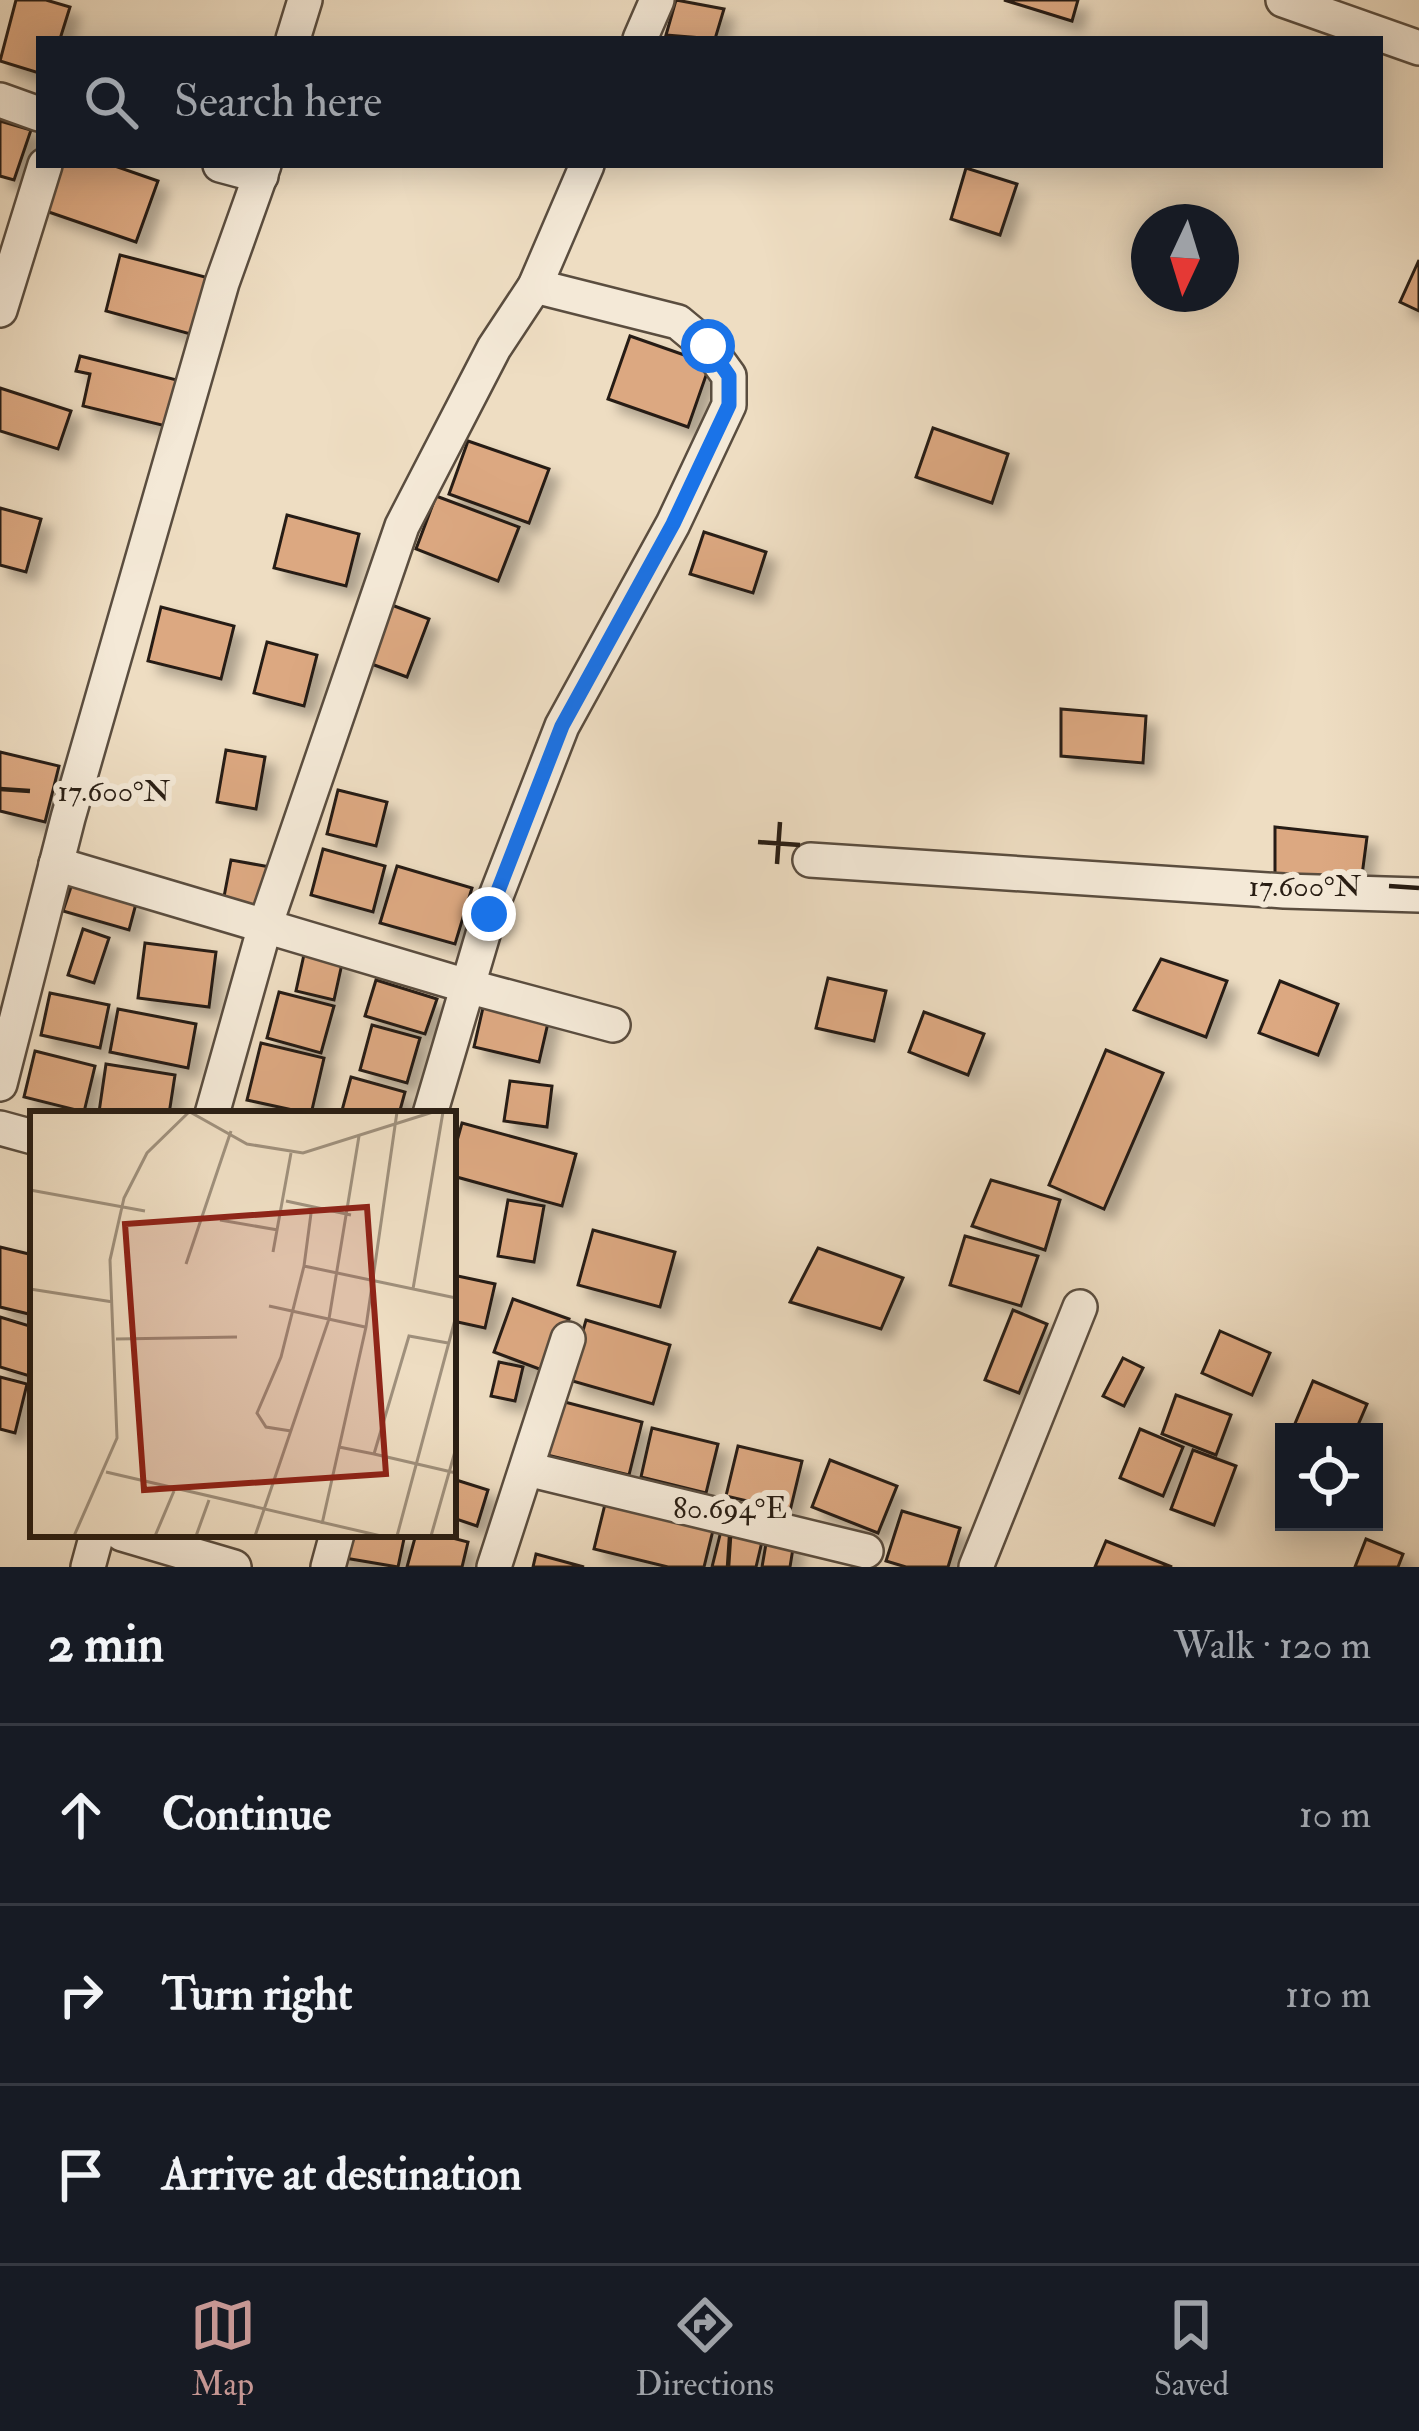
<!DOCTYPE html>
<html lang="en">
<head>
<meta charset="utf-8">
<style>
	body { margin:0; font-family:"IM FELL Double Pica",serif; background:#242831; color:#f1f3f6 }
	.controls { position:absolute; right:36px; bottom:36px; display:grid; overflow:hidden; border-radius:0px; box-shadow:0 6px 30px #0003 }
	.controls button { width:108px; height:108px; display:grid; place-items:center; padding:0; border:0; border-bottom:3px solid #363941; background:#171b24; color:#f1f3f6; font:60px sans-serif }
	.compass { position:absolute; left:1131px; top:204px; width:108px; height:108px; border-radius:50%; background:#171b24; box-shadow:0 6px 30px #0003; rotate:184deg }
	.stop { position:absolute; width:36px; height:36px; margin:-27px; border:9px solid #1a73e8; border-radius:50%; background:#fff }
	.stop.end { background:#1a73e8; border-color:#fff; box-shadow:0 3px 12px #0008 }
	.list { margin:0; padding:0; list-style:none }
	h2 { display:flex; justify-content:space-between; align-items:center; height:156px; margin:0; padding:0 48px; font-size:51px }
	h2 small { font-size:39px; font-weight:400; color:#9ea1a6 }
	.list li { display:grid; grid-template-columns:78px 1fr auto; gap:36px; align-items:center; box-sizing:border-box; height:180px; padding:0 48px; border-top:3px solid #363941 }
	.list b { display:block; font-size:45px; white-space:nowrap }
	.list em { font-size:39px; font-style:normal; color:#9ea1a6 }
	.icon { flex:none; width:66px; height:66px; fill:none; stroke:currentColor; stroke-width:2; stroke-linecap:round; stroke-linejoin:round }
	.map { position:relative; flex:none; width:1419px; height:1567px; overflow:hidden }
	.search { position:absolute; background:#171b24; box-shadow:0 6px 30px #0003; left:36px; right:36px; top:36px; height:132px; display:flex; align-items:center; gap:30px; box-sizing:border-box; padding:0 42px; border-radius:0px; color:#9ea1a6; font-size:45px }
	.sheet { height:696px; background:#171b24 }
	nav { display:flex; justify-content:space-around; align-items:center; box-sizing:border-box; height:168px; border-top:3px solid #363941; background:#171b24; font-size:33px; color:#9ea1a6 }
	nav a { display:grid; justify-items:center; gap:6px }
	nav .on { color:#c59692 }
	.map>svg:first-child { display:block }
	.building { fill:#dca881; stroke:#281d13; stroke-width:3; filter:url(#shadow) }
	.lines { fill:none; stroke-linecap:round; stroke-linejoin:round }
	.minor-casing { stroke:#5a4d3f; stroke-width:38 }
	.minor { stroke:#f4e9d7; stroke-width:33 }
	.route { stroke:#1a73e8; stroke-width:15 }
	.ticks { fill:none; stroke:#281d13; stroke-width:4.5 }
	.inset-road { fill:none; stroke:#9f907c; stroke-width:3 }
	.view { fill:#8f2418; fill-opacity:0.15; stroke:#8f2418; stroke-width:6 }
	.inset-edge { fill:none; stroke:#281d13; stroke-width:6 }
	.ticks-label { font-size:30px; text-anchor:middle; fill:#281d13; stroke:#f4e9d7; stroke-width:12; stroke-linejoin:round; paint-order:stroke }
</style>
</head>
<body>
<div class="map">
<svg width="1419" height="1567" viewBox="0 0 1419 1567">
	<defs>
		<filter id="shadow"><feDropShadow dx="10" dy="10" stdDeviation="6" flood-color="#0004"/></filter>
	</defs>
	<rect width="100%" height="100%" fill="#eeddc2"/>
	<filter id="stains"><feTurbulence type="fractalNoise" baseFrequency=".00167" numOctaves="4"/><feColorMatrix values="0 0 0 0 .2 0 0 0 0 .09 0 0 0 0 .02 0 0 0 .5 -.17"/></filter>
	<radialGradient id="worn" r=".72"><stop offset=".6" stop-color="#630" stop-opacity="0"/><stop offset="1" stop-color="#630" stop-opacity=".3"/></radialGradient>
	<g class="building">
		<path d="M16,0h30l24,7 -10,32h-21v34l-39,-12z"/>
		<path d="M676,0l48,9 -9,30 -49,-4z"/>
		<path d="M1004,0h74l-6,21z"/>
		<path d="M0,121l31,9 -17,50 -14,-4z"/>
		<path d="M55,165h57l46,16 -22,61 -96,-33z"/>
		<path d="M966,168l51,16 -17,51 -49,-16z"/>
		<path d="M120,255l89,23 -15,57 -88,-24z"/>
		<path d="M1419,260v51l-19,-9z"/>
		<path d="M630,336l80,28 -22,63 -80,-28z"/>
		<path d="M80,356l101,25 -11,46 -87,-21 7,-32 -14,-3z"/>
		<path d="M0,388l71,23 -13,38 -58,-18z"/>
		<path d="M933,428l75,26 -16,49 -76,-26z"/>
		<path d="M468,441l81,28 -20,54 -80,-29z"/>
		<path d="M436,496l83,31 -21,54 -82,-32z"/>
		<path d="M0,508l41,11 -15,53 -26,-7z"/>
		<path d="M287,515l72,19 -13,52 -72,-18z"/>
		<path d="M704,532l62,20 -13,41 -63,-19z"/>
		<path d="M381,601l48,18 -22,58 -49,-18z"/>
		<path d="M161,607l73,19 -13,53 -73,-18z"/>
		<path d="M267,642l50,13 -13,51 -50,-13z"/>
		<path d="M1061,709l85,7 -3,47 -82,-7z"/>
		<path d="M226,750l39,7 -9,52 -39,-7z"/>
		<path d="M0,752l59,14 -14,56 -45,-11z"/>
		<path d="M338,790l49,12 -11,44 -49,-12z"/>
		<path d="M1275,827l92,10 -6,46 -86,-6z"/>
		<path d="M323,849l62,17 -12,46 -62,-17z"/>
		<path d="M231,860l39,7 -8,42 -39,-7z"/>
		<path d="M397,866l75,22 -17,56 -75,-21z"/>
		<path d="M73,881l64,19 -8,30 -66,-19z"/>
		<path d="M83,929l26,9 -15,45 -26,-8z"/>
		<path d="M145,943l71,9 -7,55 -71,-9z"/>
		<path d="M305,950l38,9 -9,41 -38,-9z"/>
		<path d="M1161,959l66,22 -21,56 -72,-27z"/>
		<path d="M828,978l58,13 -12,50 -58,-13z"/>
		<path d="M376,980l61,19 -12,35 -60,-18z"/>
		<path d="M1280,981l58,23 -20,51 -59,-22z"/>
		<path d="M279,992l55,14 -13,47 -54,-15z"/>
		<path d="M50,993l59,12 -9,43 -59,-13z"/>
		<path d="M485,999l65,15 -11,48 -65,-15z"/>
		<path d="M118,1009l78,15 -8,44 -78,-16z"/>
		<path d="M924,1012l60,22 -16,41 -59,-23z"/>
		<path d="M372,1025l48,13 -13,45 -47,-13z"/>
		<path d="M261,1043l63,15 -13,56 -64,-14z"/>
		<path d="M1106,1050l57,23 -59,136 -55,-24z"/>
		<path d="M35,1051l60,15 -11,46 -60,-15z"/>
		<path d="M106,1064l69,11 -6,39 -70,-2z"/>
		<path d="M351,1077l54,15 -6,22h-58z"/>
		<path d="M510,1081l42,5 -5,41 -43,-6z"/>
		<path d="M462,1123l114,31 -14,52 -109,-30v-21z"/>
		<path d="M991,1180l69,20 -15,50 -73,-24z"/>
		<path d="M508,1200l36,6 -10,56 -36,-6z"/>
		<path d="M593,1230l82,22 -15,55 -82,-22z"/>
		<path d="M965,1236l73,20 -17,50 -71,-21z"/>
		<path d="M0,1247l33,8v60l-33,-8z"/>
		<path d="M818,1248l85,30 -22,51 -91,-27z"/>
		<path d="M453,1275l42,9 -10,44 -32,-7z"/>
		<path d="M513,1299l56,20 -19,54 -56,-21z"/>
		<path d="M1013,1310l34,14 -28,69 -34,-13z"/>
		<path d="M0,1317l33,10v50l-33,-10z"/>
		<path d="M586,1320l84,25 -17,59 -84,-24z"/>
		<path d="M1220,1331l50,22 -18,42 -50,-22z"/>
		<path d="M1123,1358l20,10 -19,38 -21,-10z"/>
		<path d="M499,1362l24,5 -8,34 -24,-5z"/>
		<path d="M0,1377l27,7 -12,49 -15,-4z"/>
		<path d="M1313,1381l54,23 -12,28h-47l-14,-6z"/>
		<path d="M1176,1395l55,20 -15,40 -54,-21z"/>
		<path d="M557,1400l85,22 -13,53 -86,-21z"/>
		<path d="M652,1428l66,16 -12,49 -65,-16z"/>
		<path d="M1140,1429l43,18 -20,49 -43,-18z"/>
		<path d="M738,1446l64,15 -12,50 -64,-15z"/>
		<path d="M1193,1450l43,16 -22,59 -43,-16z"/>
		<path d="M830,1460l67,26 -19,47 -66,-26z"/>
		<path d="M453,1479l35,11 -11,36 -24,-8z"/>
		<path d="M607,1496l108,26 -11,45h-36l-74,-18z"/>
		<path d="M902,1511l58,17 -12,39h-42l-20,-6z"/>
		<path d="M723,1523l41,10 -8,34h-44z"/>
		<path d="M339,1534h66l-7,33 -65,-11z"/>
		<path d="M416,1534h21l31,8 -6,25h-55z"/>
		<path d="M767,1538l27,4 -4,25h-28z"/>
		<path d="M1366,1539l37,15 -5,13h-43z"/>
		<path d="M1106,1541l66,26h-77z"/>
		<path d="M536,1554l48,13h-51z"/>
	</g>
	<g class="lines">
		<defs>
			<g id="minor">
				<path d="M1283,0l136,48"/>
				<path d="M293,39l12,-39"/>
				<path d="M640,39l17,-39"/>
				<path d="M0,100l39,14"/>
				<path d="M220,165l41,11"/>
				<path d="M0,310l45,-145"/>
				<path d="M810,860l474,31 135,4"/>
				<path d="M56,864l411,122 146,39"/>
				<path d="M0,1084l68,-266 154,-535 42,-118"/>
				<path d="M212,1114l53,-188 137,-400 92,-178 41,-62 52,-121"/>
				<path d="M430,1114l59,-200 73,-188 111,-202 56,-119v-29l-21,-29 -30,-25 -143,-36"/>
				<path d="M0,1128l33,9"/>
				<path d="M527,1469l339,82"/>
				<path d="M122,1534l112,33"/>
				<path d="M88,1567l9,-33"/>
				<path d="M328,1567l9,-33"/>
				<path d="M494,1567l74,-228"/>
				<path d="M976,1567l104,-260"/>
			</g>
		</defs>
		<use href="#minor" class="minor-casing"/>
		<use href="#minor" class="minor"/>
	</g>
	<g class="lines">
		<path class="route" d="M489,914l73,-188 111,-202 56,-119v-29l-21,-30"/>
	</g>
	<path class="ticks" d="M0,789l30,2M758,842l42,3M777,864l3,-42M1389,886l30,2M728,1567l2,-30"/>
	<g transform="translate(30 1111)">
		<rect width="426" height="426" fill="#eeddc2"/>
		<path class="inset-road" d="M160,1l57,32 56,9 130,-41M0,79l115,21M256,90l65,14M282,95l-8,60 152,32M190,109l58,10M243,141l18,-99M156,153l45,-133M0,178l83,13M383,178l30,-177M239,195l96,21M86,228l121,-2M261,320l-25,-4 -9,-14 24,-56 23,-91M309,336l35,7 35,-118 39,7M344,343l82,19M76,361l275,64M292,413l44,-197 31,-215M44,425l43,-98 -7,-178 14,-62 23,-45 42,-41M125,425l19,-45M166,425l13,-36M225,425l74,-217 30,-183M367,425l59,-220M401,425l25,-88"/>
		<path class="view" d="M337,96l19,267 -242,16 -19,-266z"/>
		<rect width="426" height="426" class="inset-edge"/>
	</g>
	<g class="ticks-label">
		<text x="114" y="801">17.600°N</text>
		<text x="1305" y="896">17.600°N</text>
		<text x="730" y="1518">80.694°E</text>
	</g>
	<rect width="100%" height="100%" filter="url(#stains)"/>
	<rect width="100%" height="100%" fill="url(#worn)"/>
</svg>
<div class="controls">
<button><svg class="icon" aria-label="locate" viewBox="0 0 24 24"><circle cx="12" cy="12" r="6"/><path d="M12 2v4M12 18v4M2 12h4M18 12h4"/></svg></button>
</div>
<svg class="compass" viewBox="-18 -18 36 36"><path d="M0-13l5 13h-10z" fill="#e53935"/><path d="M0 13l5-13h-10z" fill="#9ea1a6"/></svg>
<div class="stop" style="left:708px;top:346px"></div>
<div class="stop end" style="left:489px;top:914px"></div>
<div class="search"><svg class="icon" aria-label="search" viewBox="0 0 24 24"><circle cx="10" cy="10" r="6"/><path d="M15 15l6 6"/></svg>Search here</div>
</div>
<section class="sheet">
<h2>2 min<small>Walk · 120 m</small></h2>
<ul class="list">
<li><svg class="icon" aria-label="ahead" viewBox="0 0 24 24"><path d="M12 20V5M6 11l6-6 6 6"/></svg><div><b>Continue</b></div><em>10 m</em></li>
<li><svg class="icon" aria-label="right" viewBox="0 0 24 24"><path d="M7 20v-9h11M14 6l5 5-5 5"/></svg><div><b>Turn right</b></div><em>110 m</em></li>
<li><svg class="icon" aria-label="arrive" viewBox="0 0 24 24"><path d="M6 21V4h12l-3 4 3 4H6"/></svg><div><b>Arrive at destination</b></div></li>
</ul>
</section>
<nav>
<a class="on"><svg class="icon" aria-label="map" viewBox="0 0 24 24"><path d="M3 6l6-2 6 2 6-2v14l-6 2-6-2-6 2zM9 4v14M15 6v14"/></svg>Map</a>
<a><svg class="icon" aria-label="directions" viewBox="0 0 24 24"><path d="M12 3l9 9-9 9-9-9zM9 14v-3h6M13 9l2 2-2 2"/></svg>Directions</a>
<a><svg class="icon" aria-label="saved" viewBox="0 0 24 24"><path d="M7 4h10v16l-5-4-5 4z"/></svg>Saved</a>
</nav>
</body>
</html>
